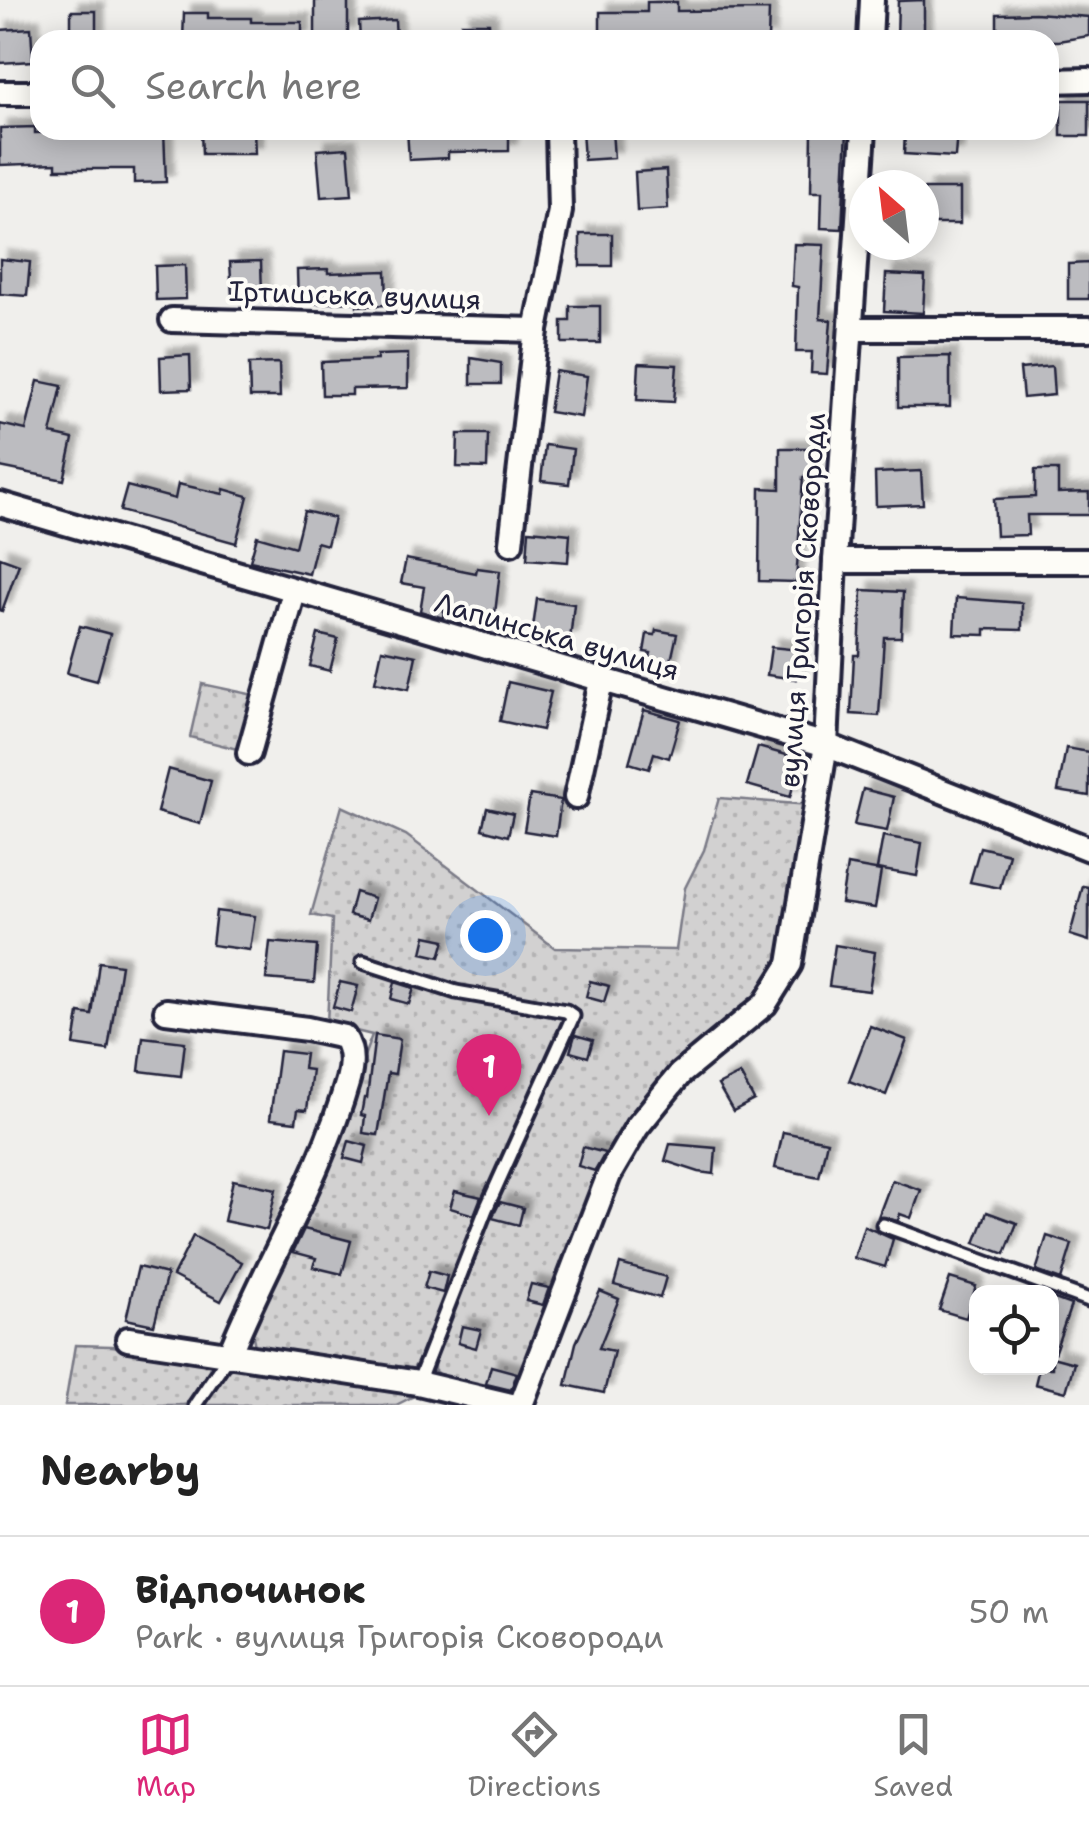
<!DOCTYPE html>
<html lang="en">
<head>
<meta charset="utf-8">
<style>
	body { margin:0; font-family:"Shantell Sans",sans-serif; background:#f2f2f2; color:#222 }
	.controls { position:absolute; right:30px; bottom:30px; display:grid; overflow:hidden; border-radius:20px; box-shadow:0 5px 25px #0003 }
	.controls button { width:90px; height:90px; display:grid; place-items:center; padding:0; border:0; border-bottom:2px solid #e0e0e0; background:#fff; color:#222; font:50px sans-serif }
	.compass { position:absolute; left:849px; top:170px; width:90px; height:90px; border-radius:50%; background:#fff; box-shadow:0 5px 25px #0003; rotate:332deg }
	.you { position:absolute; left:485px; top:935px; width:35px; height:35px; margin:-25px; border:8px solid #fff; border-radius:50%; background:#1a73e8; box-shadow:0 0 0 15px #1a73e833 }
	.badge { display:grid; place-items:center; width:65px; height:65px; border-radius:50%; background:#db2777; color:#fff; font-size:32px; font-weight:700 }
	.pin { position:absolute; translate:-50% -82px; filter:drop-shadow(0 2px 5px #0008) }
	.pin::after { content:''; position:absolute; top:52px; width:35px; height:30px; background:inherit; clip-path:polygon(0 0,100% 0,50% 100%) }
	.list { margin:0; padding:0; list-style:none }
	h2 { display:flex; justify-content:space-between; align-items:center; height:130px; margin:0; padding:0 40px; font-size:42px }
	h2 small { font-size:32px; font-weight:400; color:#767676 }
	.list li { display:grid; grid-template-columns:65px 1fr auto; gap:30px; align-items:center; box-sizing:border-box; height:150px; padding:0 40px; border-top:2px solid #e0e0e0 }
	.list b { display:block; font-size:38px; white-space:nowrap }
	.list p { margin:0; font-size:32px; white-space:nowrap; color:#767676 }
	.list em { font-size:32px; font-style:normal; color:#767676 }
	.icon { flex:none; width:55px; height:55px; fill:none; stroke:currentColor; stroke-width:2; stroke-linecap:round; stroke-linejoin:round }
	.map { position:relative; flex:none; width:1089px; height:1405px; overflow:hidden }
	.search { position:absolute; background:#fff; box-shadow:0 5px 25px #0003; left:30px; right:30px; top:30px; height:110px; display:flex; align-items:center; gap:25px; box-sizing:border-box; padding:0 35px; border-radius:30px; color:#767676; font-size:38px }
	.sheet { height:280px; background:#fff }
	nav { display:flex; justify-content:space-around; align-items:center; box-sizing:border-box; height:140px; border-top:2px solid #e0e0e0; background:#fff; font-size:28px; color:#767676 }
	nav a { display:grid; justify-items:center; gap:5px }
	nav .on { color:#db2777 }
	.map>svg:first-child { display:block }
	.park { fill:url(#park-dots); stroke:#7a7a86; stroke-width:2.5 }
	.building { fill:#bcbcc0; stroke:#22223b; stroke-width:2.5; filter:url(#shadow) }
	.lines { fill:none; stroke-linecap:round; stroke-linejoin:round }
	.service-casing { stroke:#22223b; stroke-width:19 }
	.minor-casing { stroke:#22223b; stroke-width:30 }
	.service { stroke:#fdfcf7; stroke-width:11 }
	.minor { stroke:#fdfcf7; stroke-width:22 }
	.labels { text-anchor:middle; stroke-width:8; stroke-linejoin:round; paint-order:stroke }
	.street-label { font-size:28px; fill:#22223b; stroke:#fdfcf7 }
</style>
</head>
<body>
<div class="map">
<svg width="1089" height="1405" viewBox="0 0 1089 1405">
	<defs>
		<pattern id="park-dots" width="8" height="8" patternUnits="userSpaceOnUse" patternTransform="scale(2.5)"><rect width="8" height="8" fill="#d2d1d1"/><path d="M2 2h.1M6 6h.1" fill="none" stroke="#b4b3b4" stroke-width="1.8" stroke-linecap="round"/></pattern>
		<filter id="shadow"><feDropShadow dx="8" dy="-8" stdDeviation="2.5" flood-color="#0004"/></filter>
	</defs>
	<rect width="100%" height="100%" fill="#f0efec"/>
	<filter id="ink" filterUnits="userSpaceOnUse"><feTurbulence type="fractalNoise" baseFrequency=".01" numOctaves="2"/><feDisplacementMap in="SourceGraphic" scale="20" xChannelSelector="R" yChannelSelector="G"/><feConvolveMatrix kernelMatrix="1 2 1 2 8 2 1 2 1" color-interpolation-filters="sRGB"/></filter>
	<g filter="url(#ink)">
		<g class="park">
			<path d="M202,684l52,11 -13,55 -51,-13z"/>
			<path d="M719,798l91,7 -31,165 -7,15 -90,78 -100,156 -47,117 -17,61 -71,-14 -13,-13v-12l-13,-2 -10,16 -137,-16 -19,-10 -3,-14 51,-110 69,-187 -45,-11 5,-105 -21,-4 31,-109 64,29 149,113 121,2 9,-62 19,-38z"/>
			<path d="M75,1345l37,1 87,11 26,15 13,-7 182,28 -24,12h-331z"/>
		</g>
		<g class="building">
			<rect x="315" y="0" width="33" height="36"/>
			<path d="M924,0v40h-27l1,-39z"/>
			<path d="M647,2h30v9l92,-1 -1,30h-79v-5l-61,-1v6h-28v-28h47z"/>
			<rect x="71" y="11" width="25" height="29"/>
			<path d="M184,13h24v5h43v4h51v18h-119z"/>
			<path d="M1035,13l54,4v19l-31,5 -61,-1v-26z"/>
			<path d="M395,20l1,20h-36l-1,-18z"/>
			<path d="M462,23h27l1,17h-28z"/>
			<path d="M31,28l2,33 -33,2v-33z"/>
			<rect x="1061" y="100" width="28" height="36"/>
			<path d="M35,127v6l129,-3 2,52 -32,1v-14h-78v-6l-56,2v-37z"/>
			<path d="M407,130h102v21l-61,1v6l-39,2z"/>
			<path d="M582,130h30l2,28 -30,2z"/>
			<path d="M812,130h35l-5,99 -21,-1 1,-36h-11z"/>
			<path d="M905,130h52l-2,27 -51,-3z"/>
			<path d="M254,131l1,23h-53l-1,-22z"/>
			<path d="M348,148l4,47 -31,2 -4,-47z"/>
			<path d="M666,170l2,39 -31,2 -2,-39z"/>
			<rect x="924" y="189" width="36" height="35"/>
			<rect x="580" y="234" width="32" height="32"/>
			<path d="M794,244l30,1 -4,74 11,1 -4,54 -16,-1 1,-21h-16l2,-65 -6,-1z"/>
			<path d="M0,259l30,3 -3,34 -27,-2z"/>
			<path d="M261,261l1,34 -30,1 -2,-34z"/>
			<path d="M1089,263v36h-21v-35z"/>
			<path d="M185,265l1,34 -30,1 -1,-34z"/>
			<path d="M328,269v4l58,-2 1,34 -30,1v-4l-59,2 -1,-34z"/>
			<path d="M886,274l39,2 -2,37 -39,-2z"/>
			<path d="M570,306h30v37h-38v-22h8z"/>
			<path d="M408,354v34l-56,1v6h-30l-1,-33 56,-2v-5z"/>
			<path d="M190,355l1,34 -30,1 -1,-33z"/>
			<path d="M950,356v51h-52v-50z"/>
			<path d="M471,358l30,5v21h-30z"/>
			<path d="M279,363l1,34h-30l-1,-33z"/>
			<path d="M639,363l38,2 -3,37 -37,-2z"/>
			<path d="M1052,366l2,29 -31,3 -3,-29z"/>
			<path d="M555,371l32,5 -6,41 -32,-5z"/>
			<path d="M38,381l24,5 -11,48 22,5 -9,41 -64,-13v-43l26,6z"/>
			<path d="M458,434h30l-1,34 -30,-1z"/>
			<path d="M545,445l28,4 -4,35 -28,-3z"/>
			<path d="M780,448h32l1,29h-10l-7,105 -37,-1 1,-93 20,1z"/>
			<path d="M1035,470h23v23l31,-1v23h-62l1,20 -32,1 -2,-37 41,-2z"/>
			<path d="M921,471l2,33 -47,2 -1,-33z"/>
			<path d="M178,484l45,10 1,-5 24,7 -12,47 -116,-32 7,-25 48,13z"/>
			<path d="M304,511l30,7 -7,27 -10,-3 -8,32 -59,-13 7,-25 38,11z"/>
			<path d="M529,530l41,4 -2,28 -41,-3z"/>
			<path d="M0,557l19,7 -17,47 -2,-1z"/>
			<path d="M406,559l70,14 1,-5 23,3 -5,43 -51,-4 -1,8 -23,-7 4,-24 -23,-4z"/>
			<path d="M862,590l41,2 -2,45h-17l-5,79 -28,-2 3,-59h5z"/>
			<path d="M956,598l66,5v27l-37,-1v6l-31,-1z"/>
			<path d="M537,599l37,5 -4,36 -38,-5z"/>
			<path d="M80,626l30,8 -13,47 -30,-8z"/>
			<path d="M656,630l21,4 -9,40 -21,-4 4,-17 -7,-1 3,-18 8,1z"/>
			<path d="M318,634l20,5 -8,32 -20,-5z"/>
			<path d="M771,647l29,3 -4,29 -29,-4z"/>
			<path d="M382,649l34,7 -7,33 -34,-7z"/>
			<path d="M508,682l43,10 -9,38 -42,-9z"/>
			<path d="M644,710l36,10 -11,38 -15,-5 -5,16 -20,-6z"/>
			<path d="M758,747l43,12 -11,38 -43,-12z"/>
			<path d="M1066,748l23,4v44l-31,-5z"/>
			<path d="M168,769l43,12 -11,43 -43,-12z"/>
			<path d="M863,789l31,8 -7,34 -33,-6z"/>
			<path d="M530,795l31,5 -5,36 -32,-5z"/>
			<path d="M487,808l26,6 -5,22 -26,-7z"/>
			<path d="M883,836l39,7 -5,33 -40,-7z"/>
			<path d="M980,847l29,7 -9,34 -30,-6z"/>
			<path d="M847,865l34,6 -6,37 -34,-5z"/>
			<path d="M1083,886l6,1v54l-19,-6z"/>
			<path d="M355,892l19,6 -6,22 -19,-5z"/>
			<path d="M216,911l39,5 -5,34 -38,-5z"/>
			<path d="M426,936l19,4 -5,17 -18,-4z"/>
			<path d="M270,942l47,4 -3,37 -48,-4z"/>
			<path d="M835,945l40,7 -6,39 -40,-5z"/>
			<path d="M99,962l22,3 -13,85 -34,-5 5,-32 13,2z"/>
			<path d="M590,981l19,5 -5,16 -18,-5z"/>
			<path d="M340,982l18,4 -7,26 -18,-5z"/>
			<path d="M395,982l19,6 -5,16 -18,-5z"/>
			<path d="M870,1026l37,14 -21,55 -37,-14z"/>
			<path d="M375,1035l25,4 -5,35 -7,-1 -10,62 -15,-2 2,-17 -4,-1 3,-17h3z"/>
			<path d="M575,1035l18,5 -5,17 -18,-5z"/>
			<path d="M143,1037l42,5 -4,34 -42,-5z"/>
			<path d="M279,1051l26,3 -2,15 9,1 -5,40 -9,-1 -2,13 -26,-3z"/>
			<path d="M740,1074l14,26 -21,11 -15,-26z"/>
			<path d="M783,1132l44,9 -8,36 -44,-9z"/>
			<path d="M349,1141l18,5 -4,17 -19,-5z"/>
			<path d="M670,1144l46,4 -2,26 -15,-2 -34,-11z"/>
			<path d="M583,1147l22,6 -10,18 -17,-5z"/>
			<path d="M233,1180l43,9 -9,41 -43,-9z"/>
			<path d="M892,1180l29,10 -10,28 -11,-4 -2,7 -20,-4z"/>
			<path d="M455,1191l26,6 -7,18 -24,-7z"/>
			<path d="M500,1202l23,6 -4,17 -27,-7z"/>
			<path d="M987,1212l30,11 -12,31 -30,-11z"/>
			<path d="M864,1226l29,13 -8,28 -31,-9z"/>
			<path d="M304,1229l47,12 -9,33 -29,-7 3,-9 -23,-6z"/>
			<path d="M193,1236l49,26 -21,39 -48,-25z"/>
			<path d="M1047,1236l25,8 -11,36 -25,-9z"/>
			<path d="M620,1264l46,13 -6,21 -46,-13z"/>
			<path d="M138,1267l29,7 -13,51 -28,-6z"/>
			<path d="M429,1271l18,5 -4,17 -19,-5z"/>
			<path d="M950,1278l26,8 -10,32 -27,-8z"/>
			<path d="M531,1284l18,4 -6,17 -17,-4z"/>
			<path d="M600,1291l19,8 -20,49 15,3 -10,42 -38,-8 10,-42z"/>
			<path d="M1052,1298l19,7 -17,49h-2z"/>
			<path d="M462,1326l19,4 -5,18 -18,-5z"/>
			<path d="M1052,1357l22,6 -8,29 -31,-8 4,-16h13z"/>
			<path d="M491,1366l26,7 -6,17 -25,-6z"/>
		</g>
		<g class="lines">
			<defs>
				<g id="service">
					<path d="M363,962l93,30 110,19 7,5 -87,193 -68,174"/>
					<path d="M883,1225l206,75"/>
					<path d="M195,1405l34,-50"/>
				</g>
				<g id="minor">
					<path d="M870,40l2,-40"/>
					<path d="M1049,81l40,-1"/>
					<path d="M0,93h40"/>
					<path d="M172,320l364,10"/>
					<path d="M851,329h238"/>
					<path d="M0,504l826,241 263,104"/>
					<path d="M511,543l25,-213 24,-119 -2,-81"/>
					<path d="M835,561h254"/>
					<path d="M249,753l45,-161"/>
					<path d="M576,797l25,-116"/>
					<path d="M166,1011l141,18 37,8c9,13 8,28 4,43 -27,96 -82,183 -119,275"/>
					<path d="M128,1339l290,44 93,22"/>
					<path d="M521,1405l88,-230 28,-48 43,-53 85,-70 25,-40 36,-219 9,-184 29,-431"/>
				</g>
			</defs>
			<use href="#service" class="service-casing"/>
			<use href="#minor" class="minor-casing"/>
			<use href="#service" class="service"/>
			<use href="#minor" class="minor"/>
		</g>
	</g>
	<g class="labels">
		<g class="street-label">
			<text transform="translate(355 295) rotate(2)" y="10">Іртишська вулиця</text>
			<text transform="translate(802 600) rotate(-86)" y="10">вулиця Григорія Сковороди</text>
			<text transform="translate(557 636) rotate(16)" y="10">Лапинська вулиця</text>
		</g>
	</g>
</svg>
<div class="controls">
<button><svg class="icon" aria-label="locate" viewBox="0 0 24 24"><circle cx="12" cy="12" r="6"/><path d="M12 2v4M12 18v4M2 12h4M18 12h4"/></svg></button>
</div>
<svg class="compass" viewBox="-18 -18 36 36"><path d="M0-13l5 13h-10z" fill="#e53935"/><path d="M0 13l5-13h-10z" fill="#767676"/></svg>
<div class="you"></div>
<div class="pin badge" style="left:489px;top:1116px">1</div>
<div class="search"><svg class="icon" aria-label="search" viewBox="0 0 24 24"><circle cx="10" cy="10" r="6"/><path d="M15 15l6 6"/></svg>Search here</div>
</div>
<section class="sheet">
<h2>Nearby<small></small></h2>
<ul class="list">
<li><span class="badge">1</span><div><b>Відпочинок</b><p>Park · вулиця Григорія Сковороди</p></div><em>50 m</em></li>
</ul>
</section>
<nav>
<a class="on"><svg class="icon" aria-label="map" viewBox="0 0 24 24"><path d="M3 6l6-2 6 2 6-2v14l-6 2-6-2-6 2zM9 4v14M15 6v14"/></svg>Map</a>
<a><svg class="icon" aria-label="directions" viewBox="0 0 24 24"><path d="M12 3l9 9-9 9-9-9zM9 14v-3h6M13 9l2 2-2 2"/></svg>Directions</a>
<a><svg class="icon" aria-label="saved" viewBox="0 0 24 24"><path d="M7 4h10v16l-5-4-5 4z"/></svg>Saved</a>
</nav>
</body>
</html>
